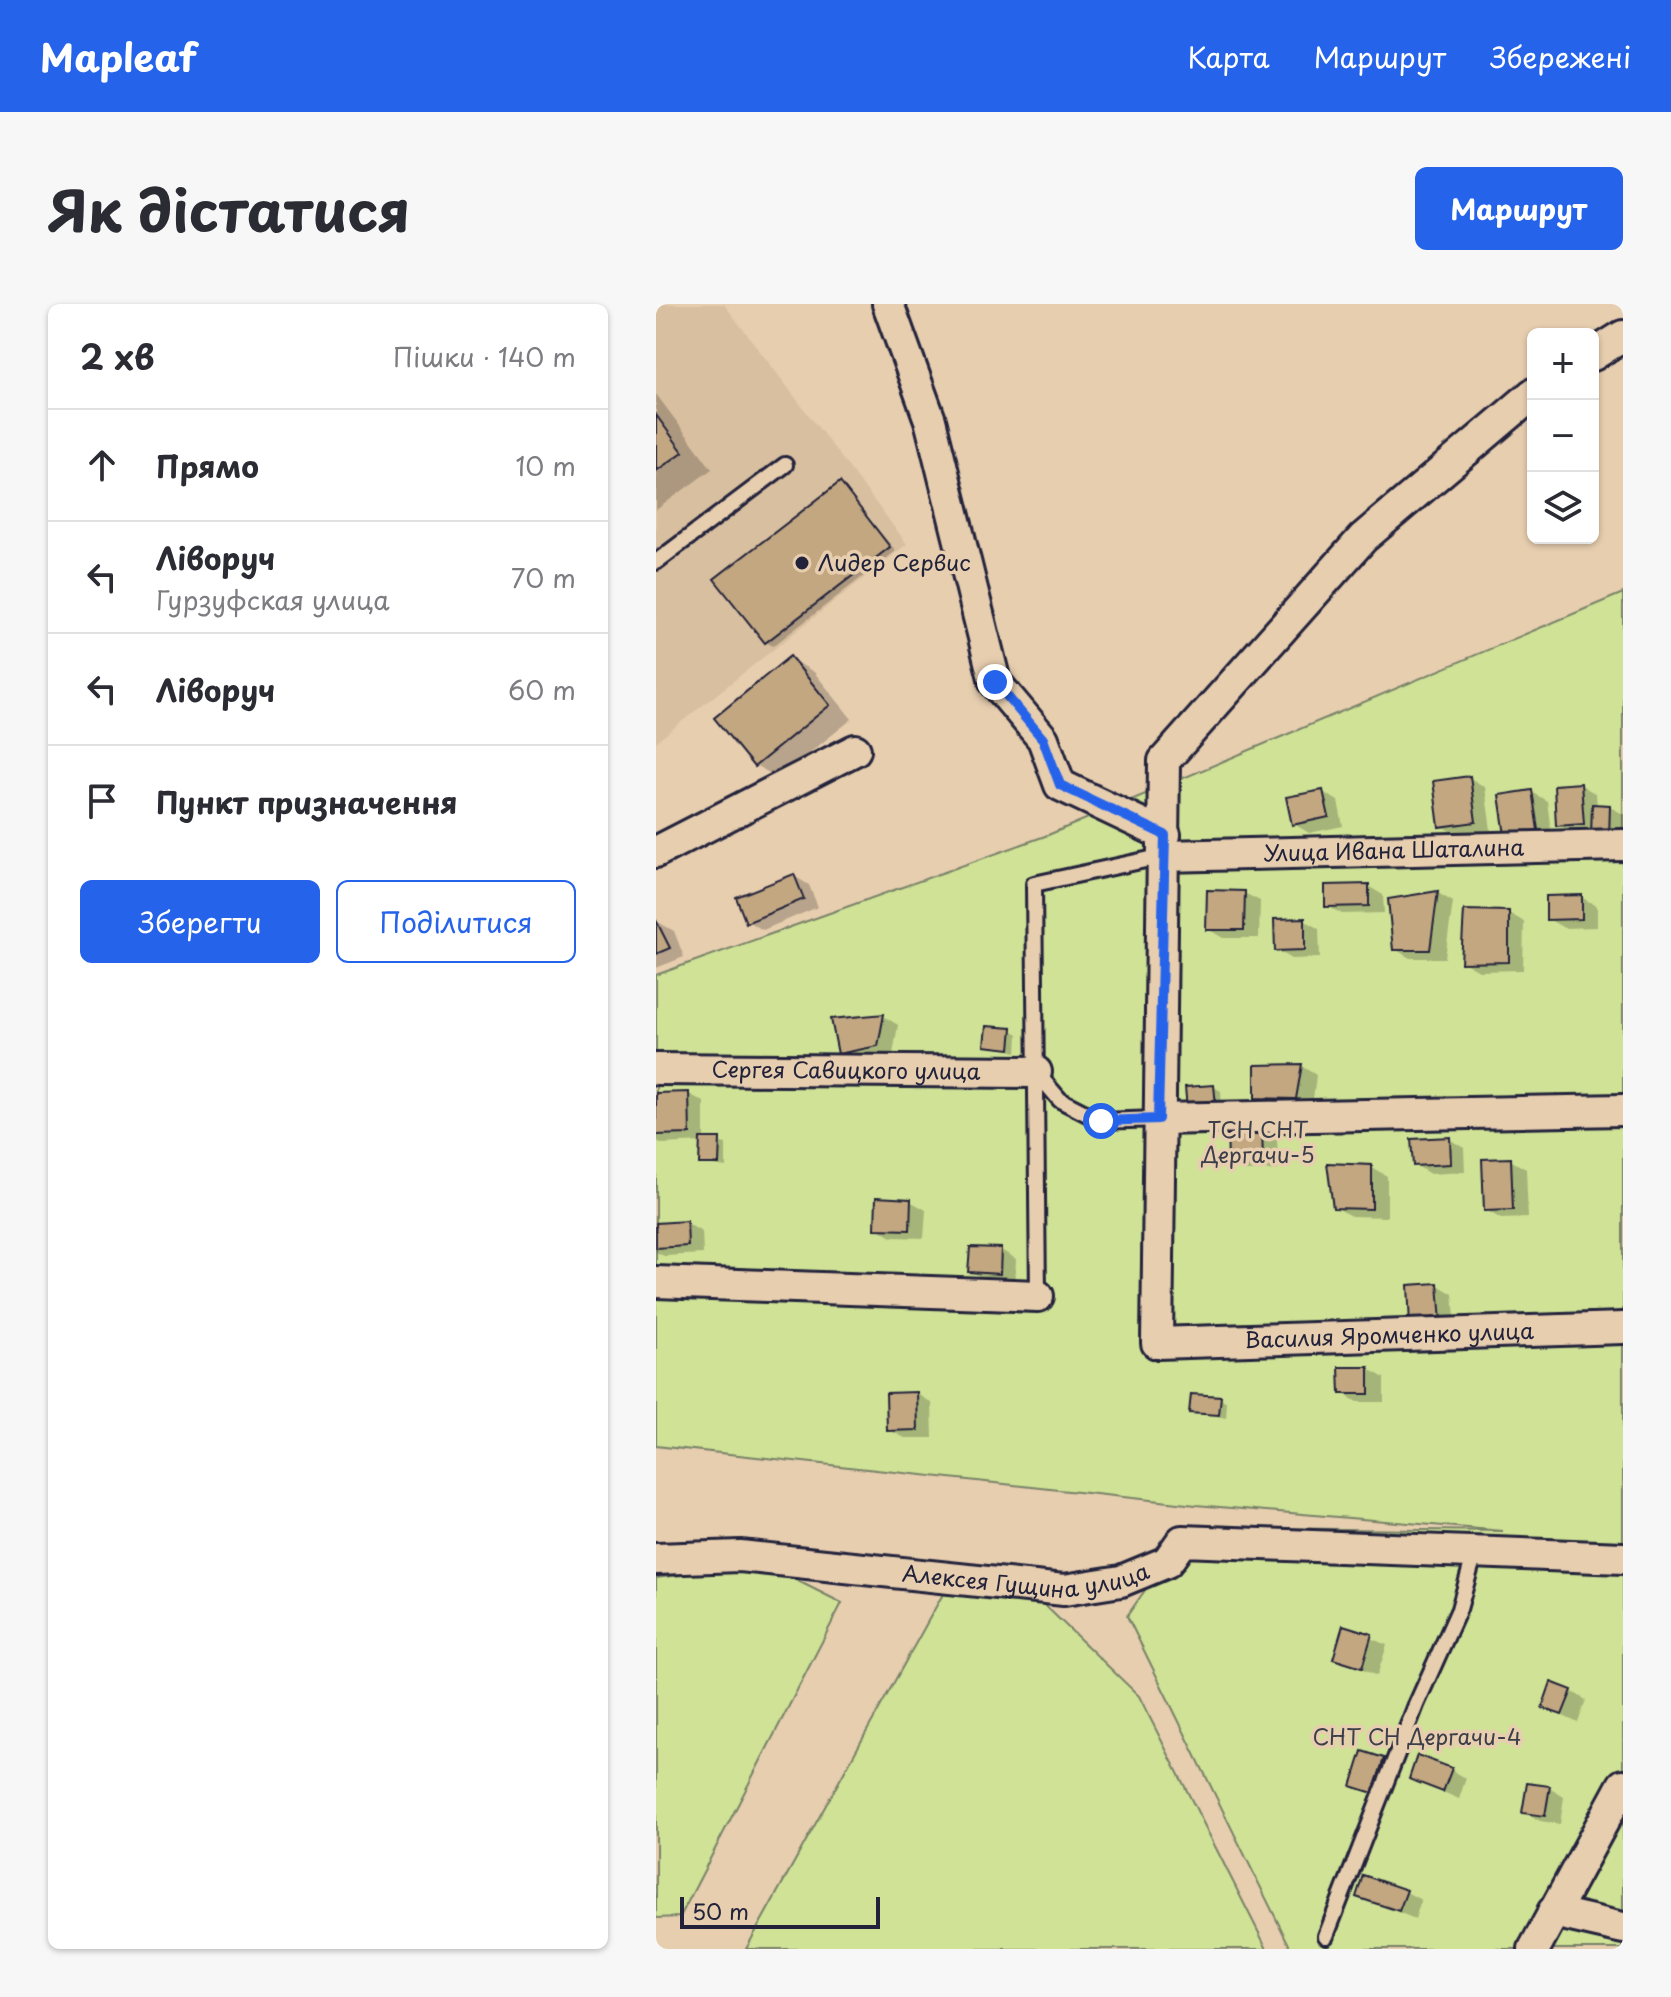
<!DOCTYPE html>
<html lang="uk">
<head>
<meta charset="utf-8">
<style>
	body { margin:0; font-family:"Playpen Sans",sans-serif; background:#f7f7f7; color:#2b2b33 }
	.controls { position:absolute; right:24px; top:24px; display:grid; overflow:hidden; border-radius:12px; box-shadow:0 2px 6px #0004 }
	.controls button { width:72px; height:72px; display:grid; place-items:center; padding:0; border:0; border-bottom:2px solid #e1e1e2; background:#fff; color:#2b2b33; font:40px sans-serif }
	.scale { position:absolute; left:24px; bottom:20px; width:200px; box-sizing:border-box; padding-left:8px; border:4px solid #22223b; border-top:0; font-size:22px; line-height:28px; white-space:nowrap; color:#22223b; -webkit-text-stroke:6px #e7ceaf; paint-order:stroke }
	.stop { position:absolute; width:24px; height:24px; margin:-18px; border:6px solid #2563eb; border-radius:50%; background:#fff }
	.stop.end { background:#2563eb; border-color:#fff; box-shadow:0 2px 8px #0008 }
	.list { margin:0; padding:0; list-style:none }
	h2 { display:flex; justify-content:space-between; align-items:center; height:104px; margin:0; padding:0 32px; font-size:34px }
	h2 small { font-size:26px; font-weight:400; color:#7c7c81 }
	.list li { display:grid; grid-template-columns:52px 1fr auto; gap:24px; align-items:center; box-sizing:border-box; height:112px; padding:0 32px; border-top:2px solid #e1e1e2 }
	.list b { display:block; font-size:30px; white-space:nowrap }
	.list p { margin:0; font-size:26px; white-space:nowrap; color:#7c7c81 }
	.list em { font-size:26px; font-style:normal; color:#7c7c81 }
	.actions { display:flex; gap:16px; padding:24px 32px }
	.actions a { flex:1; padding:18px 0; border:2px solid #2563eb; border-radius:12px; text-align:center; font-size:28px; color:#2563eb }
	.actions .main { background:#2563eb; color:#fff }
	.icon { flex:none; width:44px; height:44px; fill:none; stroke:currentColor; stroke-width:2; stroke-linecap:round; stroke-linejoin:round }
	.map { position:relative; flex:none; width:967px; height:1645px; overflow:hidden; border-radius:12px }
	header { display:flex; align-items:center; gap:48px; box-sizing:border-box; height:112px; padding:0 40px; background:#2563eb; color:#fff }
	header strong { font-size:38px }
	nav { display:flex; gap:44px; margin-inline-start:auto; font-size:28px }
	.intro { display:flex; align-items:center; justify-content:space-between; box-sizing:border-box; height:192px; padding:0 48px }
	h1 { margin:0; font-size:56px }
	.button { padding:20px 36px; border-radius:12px; background:#2563eb; color:#fff; font-size:28px; font-weight:700 }
	main { display:flex; gap:48px; padding:0 48px }
	aside { flex:1; background:#fff; border-radius:12px; box-shadow:0 2px 6px #0004 }
	.map>svg:first-child { display:block }
	.built { fill:#d8bf9f }
	.green { fill:#cfe296; stroke:#788268; stroke-width:2 }
	.shadow { fill:#0003 }
	.building { fill:#c2a781; stroke:#22223b; stroke-width:2 }
	.lines { fill:none; stroke-linecap:round; stroke-linejoin:round }
	.lane-casing { stroke:#22223b; stroke-width:20 }
	.street-casing { stroke:#22223b; stroke-width:36 }
	.lane { stroke:#e7ceaf; stroke-width:14 }
	.street { stroke:#e7ceaf; stroke-width:30 }
	.route { stroke:#2563eb; stroke-width:10 }
	.poi-dot { fill:#22223b; stroke:#e7ceaf; stroke-width:3 }
	.labels { text-anchor:middle; stroke-width:7; stroke-linejoin:round; paint-order:stroke }
	.poi-label { font-size:22px; fill:#22223b; stroke:#e7ceaf; text-anchor:start }
	.street-label { font-size:22px; fill:#22223b; stroke:#e7ceaf }
	.park-label { font-size:22px; fill:#3c3f49; stroke:#e7ceaf }
</style>
</head>
<body>
<header>
<strong>Mapleaf</strong>
<nav><a>Карта</a><a>Маршрут</a><a>Збережені</a></nav>
</header>
<div class="intro"><h1>Як дістатися</h1><a class="button">Маршрут</a></div>
<main>
<aside>
<h2>2 хв<small>Пішки · 140 m</small></h2>
<ul class="list">
<li><svg class="icon" aria-label="ahead" viewBox="0 0 24 24"><path d="M12 20V5M6 11l6-6 6 6"/></svg><div><b>Прямо</b></div><em>10 m</em></li>
<li><svg class="icon" aria-label="left" viewBox="0 0 24 24"><path d="M17 20v-9H6M10 6l-5 5 5 5"/></svg><div><b>Ліворуч</b><p>Гурзуфская улица</p></div><em>70 m</em></li>
<li><svg class="icon" aria-label="left" viewBox="0 0 24 24"><path d="M17 20v-9H6M10 6l-5 5 5 5"/></svg><div><b>Ліворуч</b></div><em>60 m</em></li>
<li><svg class="icon" aria-label="arrive" viewBox="0 0 24 24"><path d="M6 21V4h12l-3 4 3 4H6"/></svg><div><b>Пункт призначення</b></div></li>
</ul>
<div class="actions"><a class="main">Зберегти</a><a>Поділитися</a></div>
</aside>
<div class="map">
<svg width="967" height="1645" viewBox="0 0 967 1645">
	<rect width="100%" height="100%" fill="#e7ceaf"/>
	<filter id="ink" filterUnits="userSpaceOnUse"><feTurbulence type="fractalNoise" baseFrequency=".0125" numOctaves="2"/><feDisplacementMap in="SourceGraphic" scale="16" xChannelSelector="R" yChannelSelector="G"/><feConvolveMatrix kernelMatrix="1 2 1 2 8 2 1 2 1" color-interpolation-filters="sRGB"/></filter>
	<g filter="url(#ink)">
		<path class="built" d="M0,0h68l183,240 -251,198z"/>
		<g class="green">
			<path d="M967,289v1356h-332l-164,-333 62,-89 314,4 -307,-26 -540,-59v-471l392,-140z"/>
			<path d="M108,1260l78,39 -162,314 -24,1v-340z"/>
			<path d="M374,1287l109,105 128,253h-521l197,-355z"/>
		</g>
		<g class="shadow">
			<path d="M0,90l56,75 -56,41z"/>
			<path d="M184,180l56,67 -123,95 -7,-4z"/>
			<path d="M135,355l23,13 38,47 -74,59 -23,-13z"/>
			<path d="M814,474l15,9 6,43 -34,5 -16,-9z"/>
			<path d="M925,481l15,9 1,12 13,1 13,7v32l-50,-13 -15,-9z"/>
			<path d="M667,488l15,9 5,25 -34,7 -15,-9z"/>
			<path d="M875,488l16,9 5,37 -45,-5z"/>
			<path d="M138,572l15,9 9,22 -55,23 -16,-9z"/>
			<path d="M712,582l15,9 1,18 -42,1 -15,-8z"/>
			<path d="M588,589l16,8 -1,37h-36l-15,-9z"/>
			<path d="M782,589l15,9 -8,56h-35l-15,-9 -5,-48z"/>
			<path d="M925,593l16,9v21l-33,1 -16,-9z"/>
			<path d="M853,609l15,9 -1,48 -44,1 -16,-9z"/>
			<path d="M648,616l15,9 1,29 -28,1 -15,-9z"/>
			<path d="M2,618l16,9 10,26 -28,11z"/>
			<path d="M227,712l15,9 -5,29 -38,7 -15,-9z"/>
			<path d="M355,726l7,4 -1,18 -30,-7z"/>
			<path d="M645,762l15,9 -4,32 -39,-1 -16,-9z"/>
			<path d="M558,783l7,4 1,18 -26,2z"/>
			<path d="M33,790l15,8v38l22,4v23l-25,-4 1,-21 -40,2 -6,-4v-45z"/>
			<path d="M605,823l16,9 1,34 -32,1 -16,-9z"/>
			<path d="M793,835l15,9 1,24 -35,2 -15,-9z"/>
			<path d="M854,856l16,9 2,49 -27,1 -15,-9z"/>
			<path d="M715,863l16,9v41l-36,-1 -16,-9z"/>
			<path d="M254,897l16,9 -2,28 -32,-1 -15,-9z"/>
			<path d="M30,919l16,9 1,22 -39,2 -8,-4v-27z"/>
			<path d="M345,946l15,9 -1,23 -29,-2 -16,-9z"/>
			<path d="M782,981l15,9 3,37 -28,2z"/>
			<path d="M713,1065l15,9v24h-27l-15,-9z"/>
			<path d="M261,1090l15,9 1,35h-28l-16,-8z"/>
			<path d="M564,1094l7,4 -1,16 -35,-7z"/>
			<path d="M689,1324l42,17 -10,31 -42,-18z"/>
			<path d="M915,1387l15,9 -8,23 -34,-16z"/>
			<path d="M727,1456l16,9 -11,31 -34,-14z"/>
			<path d="M795,1466l15,8 -7,21 -48,-21z"/>
			<path d="M893,1484l15,9 -4,27 -20,-3 -15,-9z"/>
			<path d="M750,1588l15,8 -6,19 -56,-23z"/>
		</g>
		<g class="building">
			<path d="M0,111l27,37 -27,19z"/>
			<path d="M184,178l50,65 -125,96 -51,-64z"/>
			<path d="M134,352l40,49 -76,62 -40,-49z"/>
			<path d="M814,472l6,46 -37,5 -6,-46z"/>
			<path d="M925,479l3,41 -28,2 -2,-41z"/>
			<path d="M667,486l6,27 -37,8 -6,-28z"/>
			<path d="M876,486l6,40 -33,5 -6,-40z"/>
			<path d="M936,500l18,1 -1,33 -18,-1z"/>
			<path d="M138,570l10,25 -58,24 -10,-26z"/>
			<path d="M713,580v22l-44,1v-22z"/>
			<path d="M551,586l38,1 -1,39h-38z"/>
			<path d="M782,587l-8,59h-37l-5,-51z"/>
			<path d="M926,591v24l-36,1v-24z"/>
			<path d="M808,606l45,1v51l-48,1z"/>
			<path d="M649,614v32l-30,1 -1,-32z"/>
			<path d="M0,616l14,28 -14,6z"/>
			<path d="M228,710l-6,32 -40,8 -7,-35z"/>
			<path d="M330,722l26,2 -2,21 -26,-3z"/>
			<path d="M646,760l-6,35 -41,-1v-33z"/>
			<path d="M558,781l2,21 -29,3 -2,-22z"/>
			<path d="M33,788l1,42 -34,1v-42z"/>
			<path d="M606,821l1,37 -35,1 -1,-37z"/>
			<path d="M794,833l1,27 -38,2 -2,-27z"/>
			<path d="M44,834h20l-1,26h-20z"/>
			<path d="M855,854l2,52 -29,1 -2,-52z"/>
			<path d="M671,859l45,2v44l-39,-1z"/>
			<path d="M220,893l35,2 -1,31 -35,-1z"/>
			<path d="M31,917l1,25 -32,2v-25z"/>
			<path d="M314,943l31,1 -1,26 -32,-2z"/>
			<path d="M782,979l3,40 -31,2 -2,-40z"/>
			<path d="M683,1063h30v27h-29z"/>
			<path d="M261,1088l1,38 -31,1 -1,-38z"/>
			<path d="M535,1090l30,2 -2,19 -30,-2z"/>
			<path d="M687,1321l29,9 -10,34 -29,-9z"/>
			<path d="M895,1378l21,8 -10,25 -20,-7z"/>
			<path d="M706,1447l22,7 -11,35 -22,-7z"/>
			<path d="M761,1451l35,13 -9,24 -34,-13z"/>
			<path d="M871,1479l23,3 -5,30 -23,-3z"/>
			<path d="M707,1571l44,15 -8,21 -43,-14z"/>
		</g>
		<g class="lines">
			<defs>
				<g id="lane">
					<path d="M0,258l129,-97"/>
					<path d="M380,768l24,28 41,21 57,-2"/>
					<path d="M382,992l-4,-412 130,-28"/>
					<path d="M670,1632l90,-231 43,-96 16,-57"/>
				</g>
				<g id="street">
					<path d="M232,0l42,116 65,262 48,57 17,46 105,50"/>
					<path d="M937,51l30,-19"/>
					<path id="s1" d="M877,90l-170,144 -199,223 -7,582 466,-15"/>
					<path d="M0,548l199,-102"/>
					<path id="s2" d="M508,552l459,-11"/>
					<path id="s3" d="M0,765l380,3"/>
					<path d="M502,815l465,-9"/>
					<path d="M0,978l382,14"/>
					<path id="s4" d="M0,1255l84,-3 324,34 57,-9 46,-19 15,-21 441,17"/>
					<path d="M897,1608l70,16"/>
					<path d="M878,1645l89,-164"/>
				</g>
			</defs>
			<use href="#lane" class="lane-casing"/>
			<use href="#street" class="street-casing"/>
			<use href="#lane" class="lane"/>
			<use href="#street" class="street"/>
		</g>
	</g>
	<g class="lines" filter="url(#ink)">
		<path class="route" d="M339,378l48,57 17,46 105,50 -7,284 -57,2"/>
	</g>
	<circle class="poi-dot" cx="146" cy="259" r="8"/>
	<g class="labels">
		<g class="poi-label">
			<text x="162" y="267">Лидер Сервис</text>
		</g>
		<g class="street-label">
			<text dy="8" stroke="none"><textPath href="#s2" startOffset="230">Улица Ивана Шаталина</textPath></text>
			<text dy="8" stroke="none"><textPath href="#s3" startOffset="190">Сергея Савицкого улица</textPath></text>
			<text dy="8" stroke="none"><textPath href="#s1" startOffset="1336">Василия Яромченко улица</textPath></text>
			<text dy="8" stroke="none"><textPath href="#s4" startOffset="372">Алексея Гущина улица</textPath></text>
		</g>
		<g class="park-label">
			<text x="602" y="834">ТСН СНТ<tspan x="602" dy="25">Дергачи-5</tspan></text>
			<text x="761" y="1441">СНТ СН Дергачи-4</text>
		</g>
	</g>
</svg>
<div class="controls">
<button>+</button>
<button>−</button>
<button><svg class="icon" aria-label="layers" viewBox="0 0 24 24"><path d="M12 4l9 5-9 5-9-5zM3 14l9 5 9-5"/></svg></button>
</div>
<div class="scale">50 m</div>
<div class="stop" style="left:445px;top:817px"></div>
<div class="stop end" style="left:339px;top:378px"></div>
</div>
</main>
</body>
</html>
